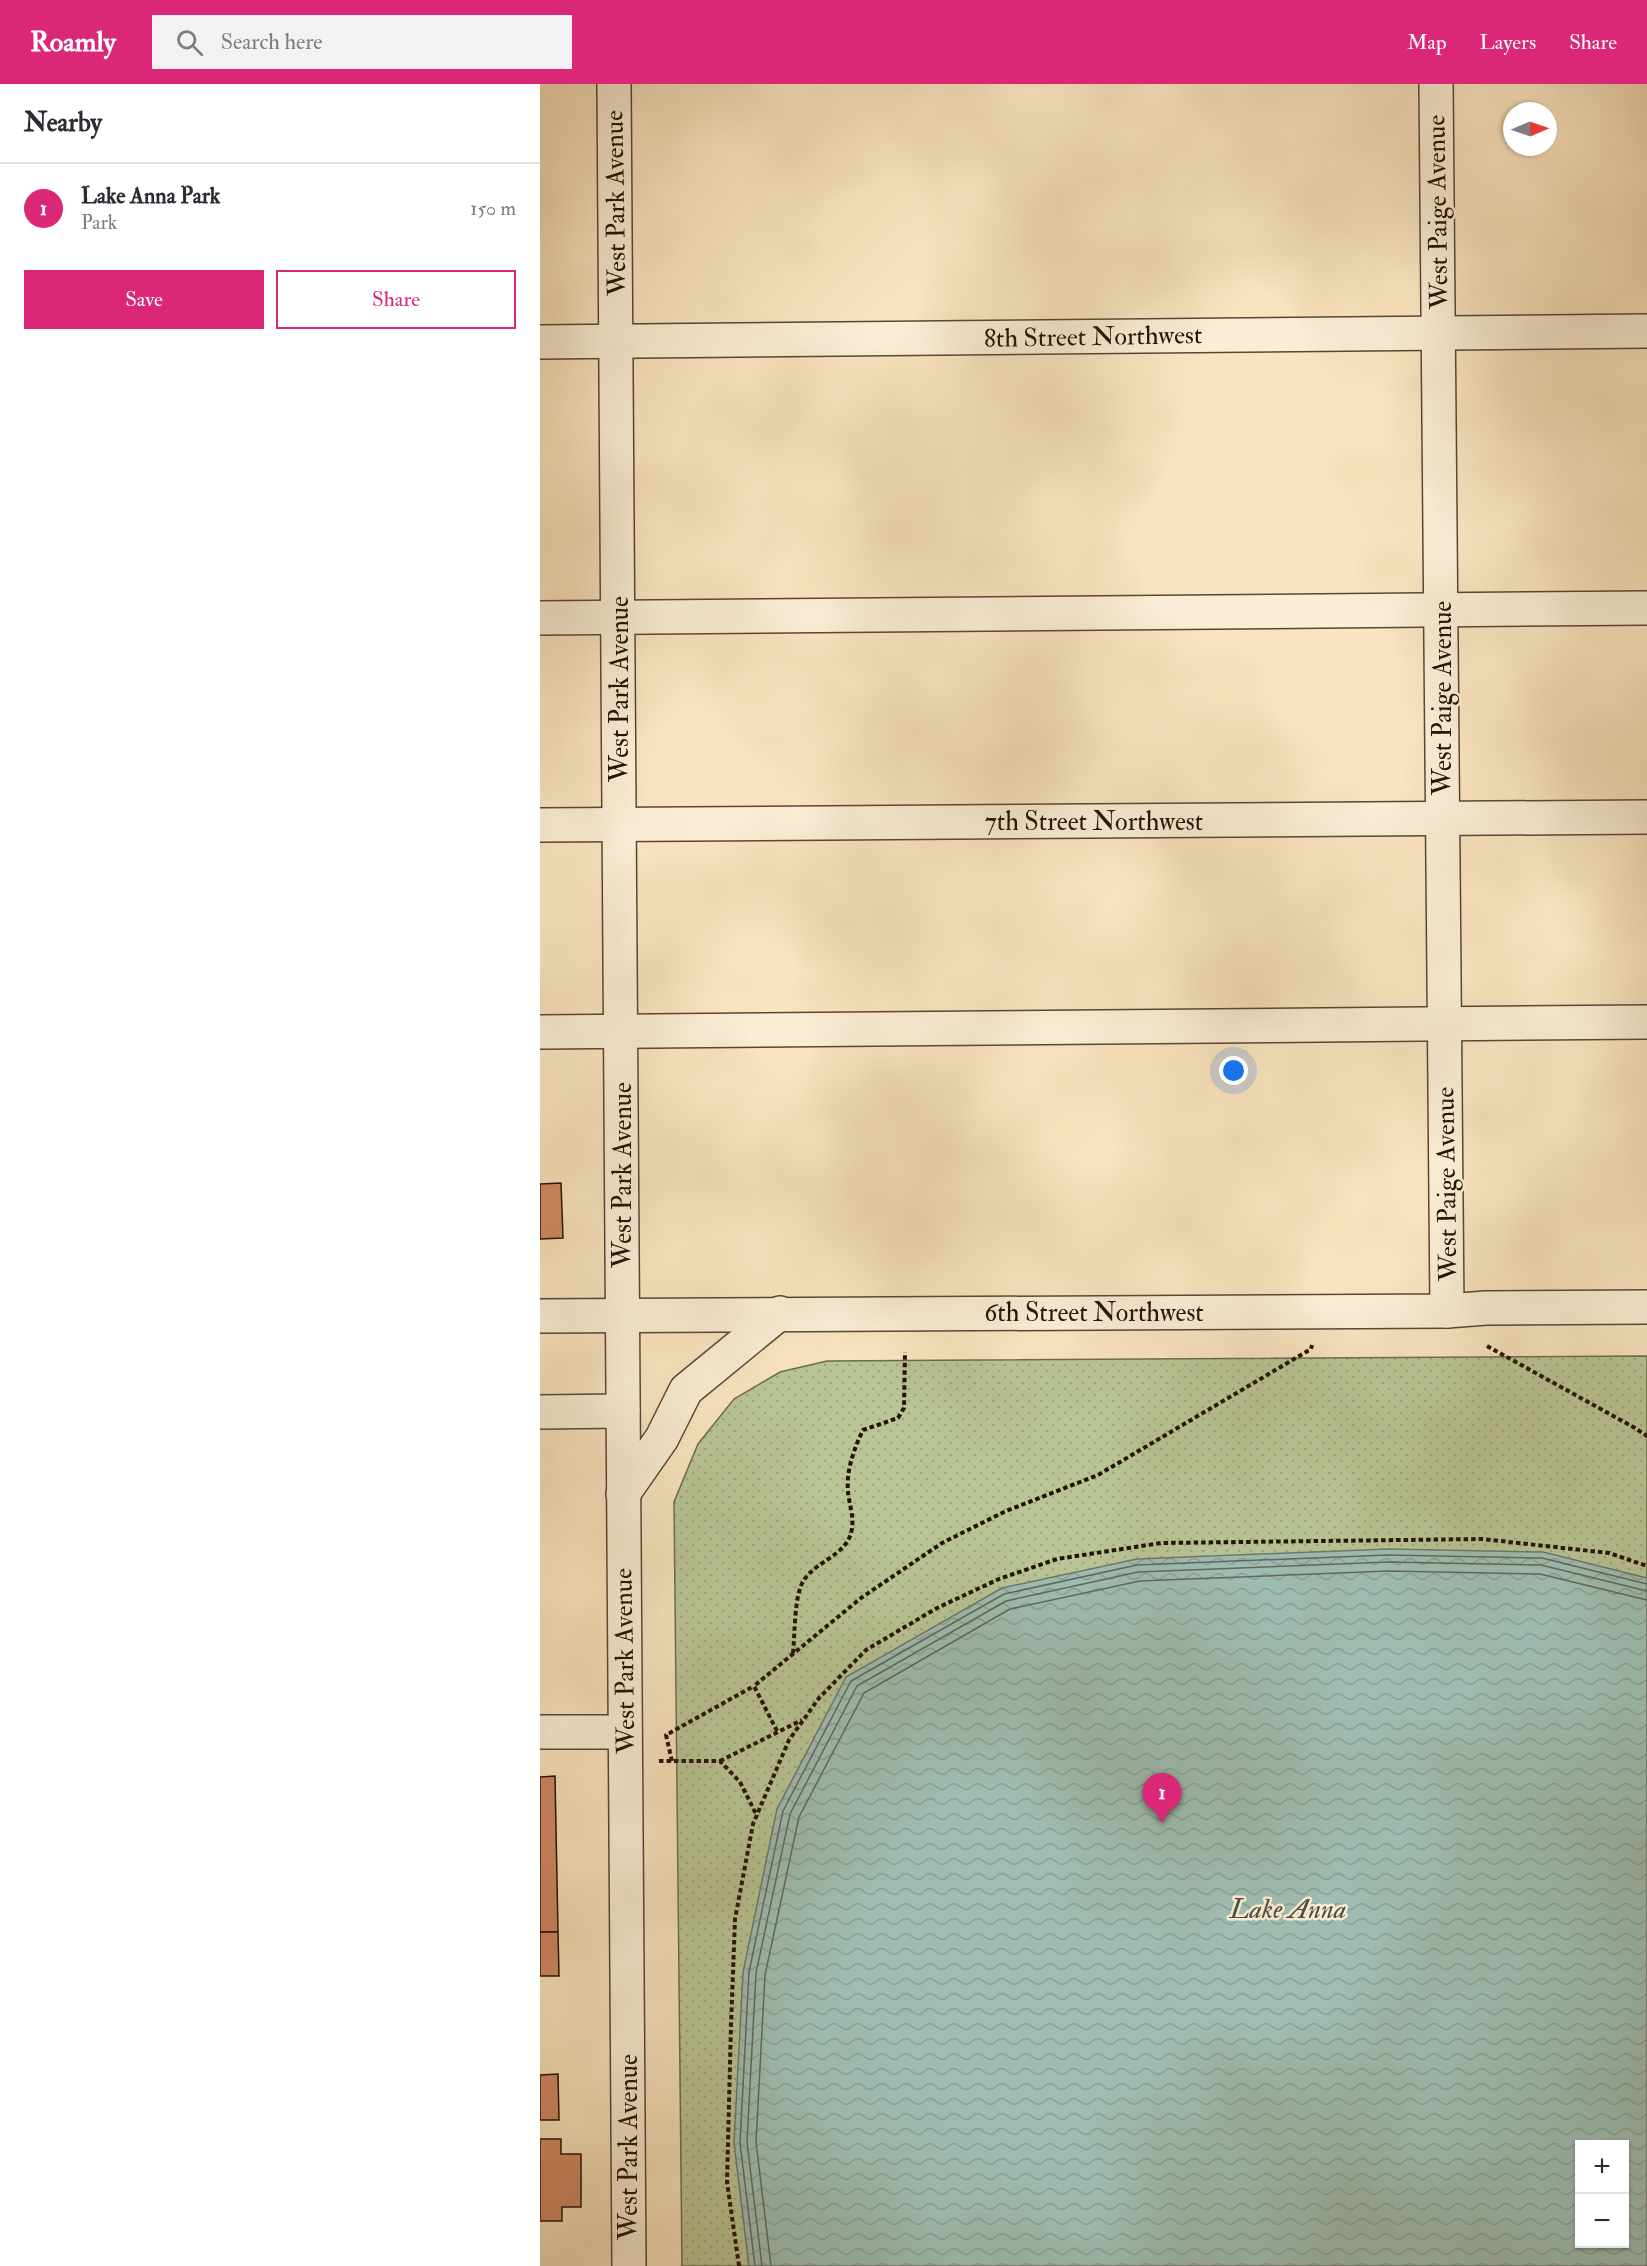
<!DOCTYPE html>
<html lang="en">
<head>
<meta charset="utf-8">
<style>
	body { margin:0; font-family:"IM FELL Double Pica",serif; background:#f2f2f3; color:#2b2b33 }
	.controls { position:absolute; right:18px; bottom:18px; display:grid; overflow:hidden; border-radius:0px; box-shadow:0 2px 4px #0004 }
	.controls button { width:54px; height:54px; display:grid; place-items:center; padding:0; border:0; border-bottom:2px solid #e1e1e2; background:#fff; color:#2b2b33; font:30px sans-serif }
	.compass { position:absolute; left:963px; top:18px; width:54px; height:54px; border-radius:50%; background:#fff; box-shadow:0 2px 4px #0004; rotate:88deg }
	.you { position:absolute; left:694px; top:987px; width:21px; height:21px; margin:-15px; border:4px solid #fff; border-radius:50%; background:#1a73e8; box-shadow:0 0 0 9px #1a73e833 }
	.badge { display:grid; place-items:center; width:39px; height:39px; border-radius:50%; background:#db2777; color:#fff; font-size:20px; font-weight:700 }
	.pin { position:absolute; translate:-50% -50px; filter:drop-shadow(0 2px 3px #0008) }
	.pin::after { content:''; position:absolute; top:32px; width:21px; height:18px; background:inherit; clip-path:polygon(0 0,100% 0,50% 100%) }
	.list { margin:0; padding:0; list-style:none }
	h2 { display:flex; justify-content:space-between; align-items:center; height:78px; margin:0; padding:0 24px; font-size:26px }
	h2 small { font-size:20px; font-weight:400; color:#7c7c81 }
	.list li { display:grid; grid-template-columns:39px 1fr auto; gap:18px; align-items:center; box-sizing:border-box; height:90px; padding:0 24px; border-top:2px solid #e1e1e2 }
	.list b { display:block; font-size:22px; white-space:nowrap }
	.list p { margin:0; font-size:20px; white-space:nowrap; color:#7c7c81 }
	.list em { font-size:20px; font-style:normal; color:#7c7c81 }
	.actions { display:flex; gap:12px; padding:18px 24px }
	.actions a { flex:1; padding:14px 0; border:2px solid #db2777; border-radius:0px; text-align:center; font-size:21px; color:#db2777 }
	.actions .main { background:#db2777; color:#fff }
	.icon { flex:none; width:33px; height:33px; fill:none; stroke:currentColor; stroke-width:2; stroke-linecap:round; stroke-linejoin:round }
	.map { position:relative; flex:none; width:1107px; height:2182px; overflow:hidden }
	header { display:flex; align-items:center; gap:36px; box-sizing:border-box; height:84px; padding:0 30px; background:#db2777; color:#fff }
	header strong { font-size:28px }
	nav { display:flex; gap:33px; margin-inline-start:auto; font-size:21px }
	.search { width:420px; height:54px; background:#f2f2f3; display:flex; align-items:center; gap:15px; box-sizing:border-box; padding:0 21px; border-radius:0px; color:#7c7c81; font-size:22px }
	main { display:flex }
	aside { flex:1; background:#fff }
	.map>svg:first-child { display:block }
	.green { fill:url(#green-dots); stroke:#6e6c4e; stroke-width:1.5; fill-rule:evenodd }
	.water { fill:url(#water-waves); stroke:#6d796e; stroke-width:1.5; fill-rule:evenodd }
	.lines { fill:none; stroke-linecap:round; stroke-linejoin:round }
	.shore { stroke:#61685d; stroke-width:1.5 }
	.building { fill:#d18a67; stroke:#241207; stroke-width:1.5 }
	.minor-casing { stroke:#594635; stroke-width:36 }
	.path { stroke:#241207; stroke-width:4; stroke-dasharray:4.5 3; stroke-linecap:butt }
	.minor { stroke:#fbedd5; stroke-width:33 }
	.labels { text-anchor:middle; stroke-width:5; stroke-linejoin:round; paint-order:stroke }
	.street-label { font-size:26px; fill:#241207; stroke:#fbedd5 }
	.water-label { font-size:27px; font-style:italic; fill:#4f4e43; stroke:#fbedd5 }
</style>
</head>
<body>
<header>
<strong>Roamly</strong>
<div class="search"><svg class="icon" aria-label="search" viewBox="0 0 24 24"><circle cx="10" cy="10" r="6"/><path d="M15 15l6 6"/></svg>Search here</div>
<nav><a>Map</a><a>Layers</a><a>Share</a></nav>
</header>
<main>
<aside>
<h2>Nearby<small></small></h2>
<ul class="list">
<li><span class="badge">1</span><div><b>Lake Anna Park</b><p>Park</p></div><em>150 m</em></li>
</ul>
<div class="actions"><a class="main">Save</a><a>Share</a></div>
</aside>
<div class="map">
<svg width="1107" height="2182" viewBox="0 0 1107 2182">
	<defs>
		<pattern id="green-dots" width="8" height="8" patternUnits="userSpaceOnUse" patternTransform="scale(1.5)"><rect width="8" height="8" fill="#b9c595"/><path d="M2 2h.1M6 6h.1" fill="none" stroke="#9fa87f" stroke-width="1.8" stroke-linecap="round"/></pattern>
		<pattern id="water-waves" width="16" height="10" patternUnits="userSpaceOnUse" patternTransform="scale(1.5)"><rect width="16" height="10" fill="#9ebeb3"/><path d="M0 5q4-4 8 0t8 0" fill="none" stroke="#88a298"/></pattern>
	</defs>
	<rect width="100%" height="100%" fill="#f9e4bf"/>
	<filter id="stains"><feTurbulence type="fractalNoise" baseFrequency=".00333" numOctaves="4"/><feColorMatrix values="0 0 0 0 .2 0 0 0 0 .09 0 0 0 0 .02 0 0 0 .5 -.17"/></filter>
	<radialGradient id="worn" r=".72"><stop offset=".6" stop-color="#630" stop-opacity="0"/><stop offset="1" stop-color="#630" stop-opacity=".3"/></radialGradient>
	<path class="green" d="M1107,1272v910h-965l-8,-764 24,-58 36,-45 46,-27 47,-11zM1040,2060h44v100h-44z"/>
	<path class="water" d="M848,1465l155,3 104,26v688h-898l-15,-123 9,-171 34,-163 69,-132 156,-89 135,-29zM1040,2060h44v100h-44z"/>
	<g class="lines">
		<g class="shore">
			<path d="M215,2182l-15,-123 9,-171 34,-161 68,-130 153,-87 133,-29 251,-10 154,3 105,26"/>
			<path d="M222,2182l-15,-124 9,-169 34,-159 67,-128 149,-85 132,-29 250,-10 153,3 106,26"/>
			<path d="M231,2182l-15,-124 9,-167 34,-158 65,-124 146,-84 130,-28 248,-10 152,3 107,26"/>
		</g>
	</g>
	<g class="building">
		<path d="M21,1099l2,55 -23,1v-55z"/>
		<path d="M15,1692l3,156h-18v-155z"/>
		<path d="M0,1848h18l1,44h-19z"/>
		<path d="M18,1990l1,46h-19v-45z"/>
		<path d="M0,2055h21v15h20v53h-19v14h-22z"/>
	</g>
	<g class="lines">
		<defs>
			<g id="minor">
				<path d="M74,0l15,2182"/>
				<path d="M896,0l11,1227"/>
				<path d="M0,258l1107,-11"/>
				<path d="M0,534l1107,-10"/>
				<path d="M0,741l1107,-8"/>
				<path d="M0,948l1107,-10"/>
				<path d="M0,1232l907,-5 39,-3 161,-1"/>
				<path d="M0,1328l83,-1"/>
				<path d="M83,1410l39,-56 24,-48 94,-77"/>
				<path d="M0,1648h85"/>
			</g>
		</defs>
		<use href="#minor" class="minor-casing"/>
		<g class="path">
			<path d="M947,1262l148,82 12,8"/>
			<path d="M253,1569c2,-18 1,-59 11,-73 13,-20 45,-25 48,-52 2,-11 -3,-25 -4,-36 -2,-22 6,-43 15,-62l35,-12 6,-10 1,-56"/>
			<path d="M237,1647l-23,-45 107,-88 81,-55 64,-32 92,-36 213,-126 1,-4"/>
			<path d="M119,1677h61l20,21 17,34"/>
			<path d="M132,1677l-6,-26 88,-49"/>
			<path d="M180,1677l82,-41"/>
			<path d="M199,2182l-12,-84 4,-157 4,-106 18,-95 36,-84 30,-42 47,-48 71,-42 62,-29 58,-20 104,-16 321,-4 127,14 38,13"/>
		</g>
		<use href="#minor" class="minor"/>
	</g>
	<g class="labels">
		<g class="street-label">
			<text transform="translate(75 119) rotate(-91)" y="9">West Park Avenue</text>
			<text transform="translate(897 128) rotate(-91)" y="9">West Paige Avenue</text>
			<text transform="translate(553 252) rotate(-1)" y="9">8th Street Northwest</text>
			<text transform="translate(79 605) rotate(-90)" y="9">West Park Avenue</text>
			<text transform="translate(902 614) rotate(-90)" y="9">West Paige Avenue</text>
			<text x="554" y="746">7th Street Northwest</text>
			<text transform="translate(82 1091) rotate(-90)" y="9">West Park Avenue</text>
			<text transform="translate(906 1100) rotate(-91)" y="9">West Paige Avenue</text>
			<text x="554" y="1237">6th Street Northwest</text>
			<text transform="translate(84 1577) rotate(-91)" y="9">West Park Avenue</text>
			<text transform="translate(88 2063) rotate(-90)" y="9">West Park Avenue</text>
		</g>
		<g class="water-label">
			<text x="748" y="1834">Lake Anna</text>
		</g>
	</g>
	<rect width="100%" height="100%" filter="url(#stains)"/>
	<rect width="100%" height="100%" fill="url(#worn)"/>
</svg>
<div class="controls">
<button>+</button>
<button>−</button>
</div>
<svg class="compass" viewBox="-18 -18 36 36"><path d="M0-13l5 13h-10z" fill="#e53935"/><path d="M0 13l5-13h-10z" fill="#7c7c81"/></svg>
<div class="you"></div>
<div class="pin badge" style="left:622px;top:1739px">1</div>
</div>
</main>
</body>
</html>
